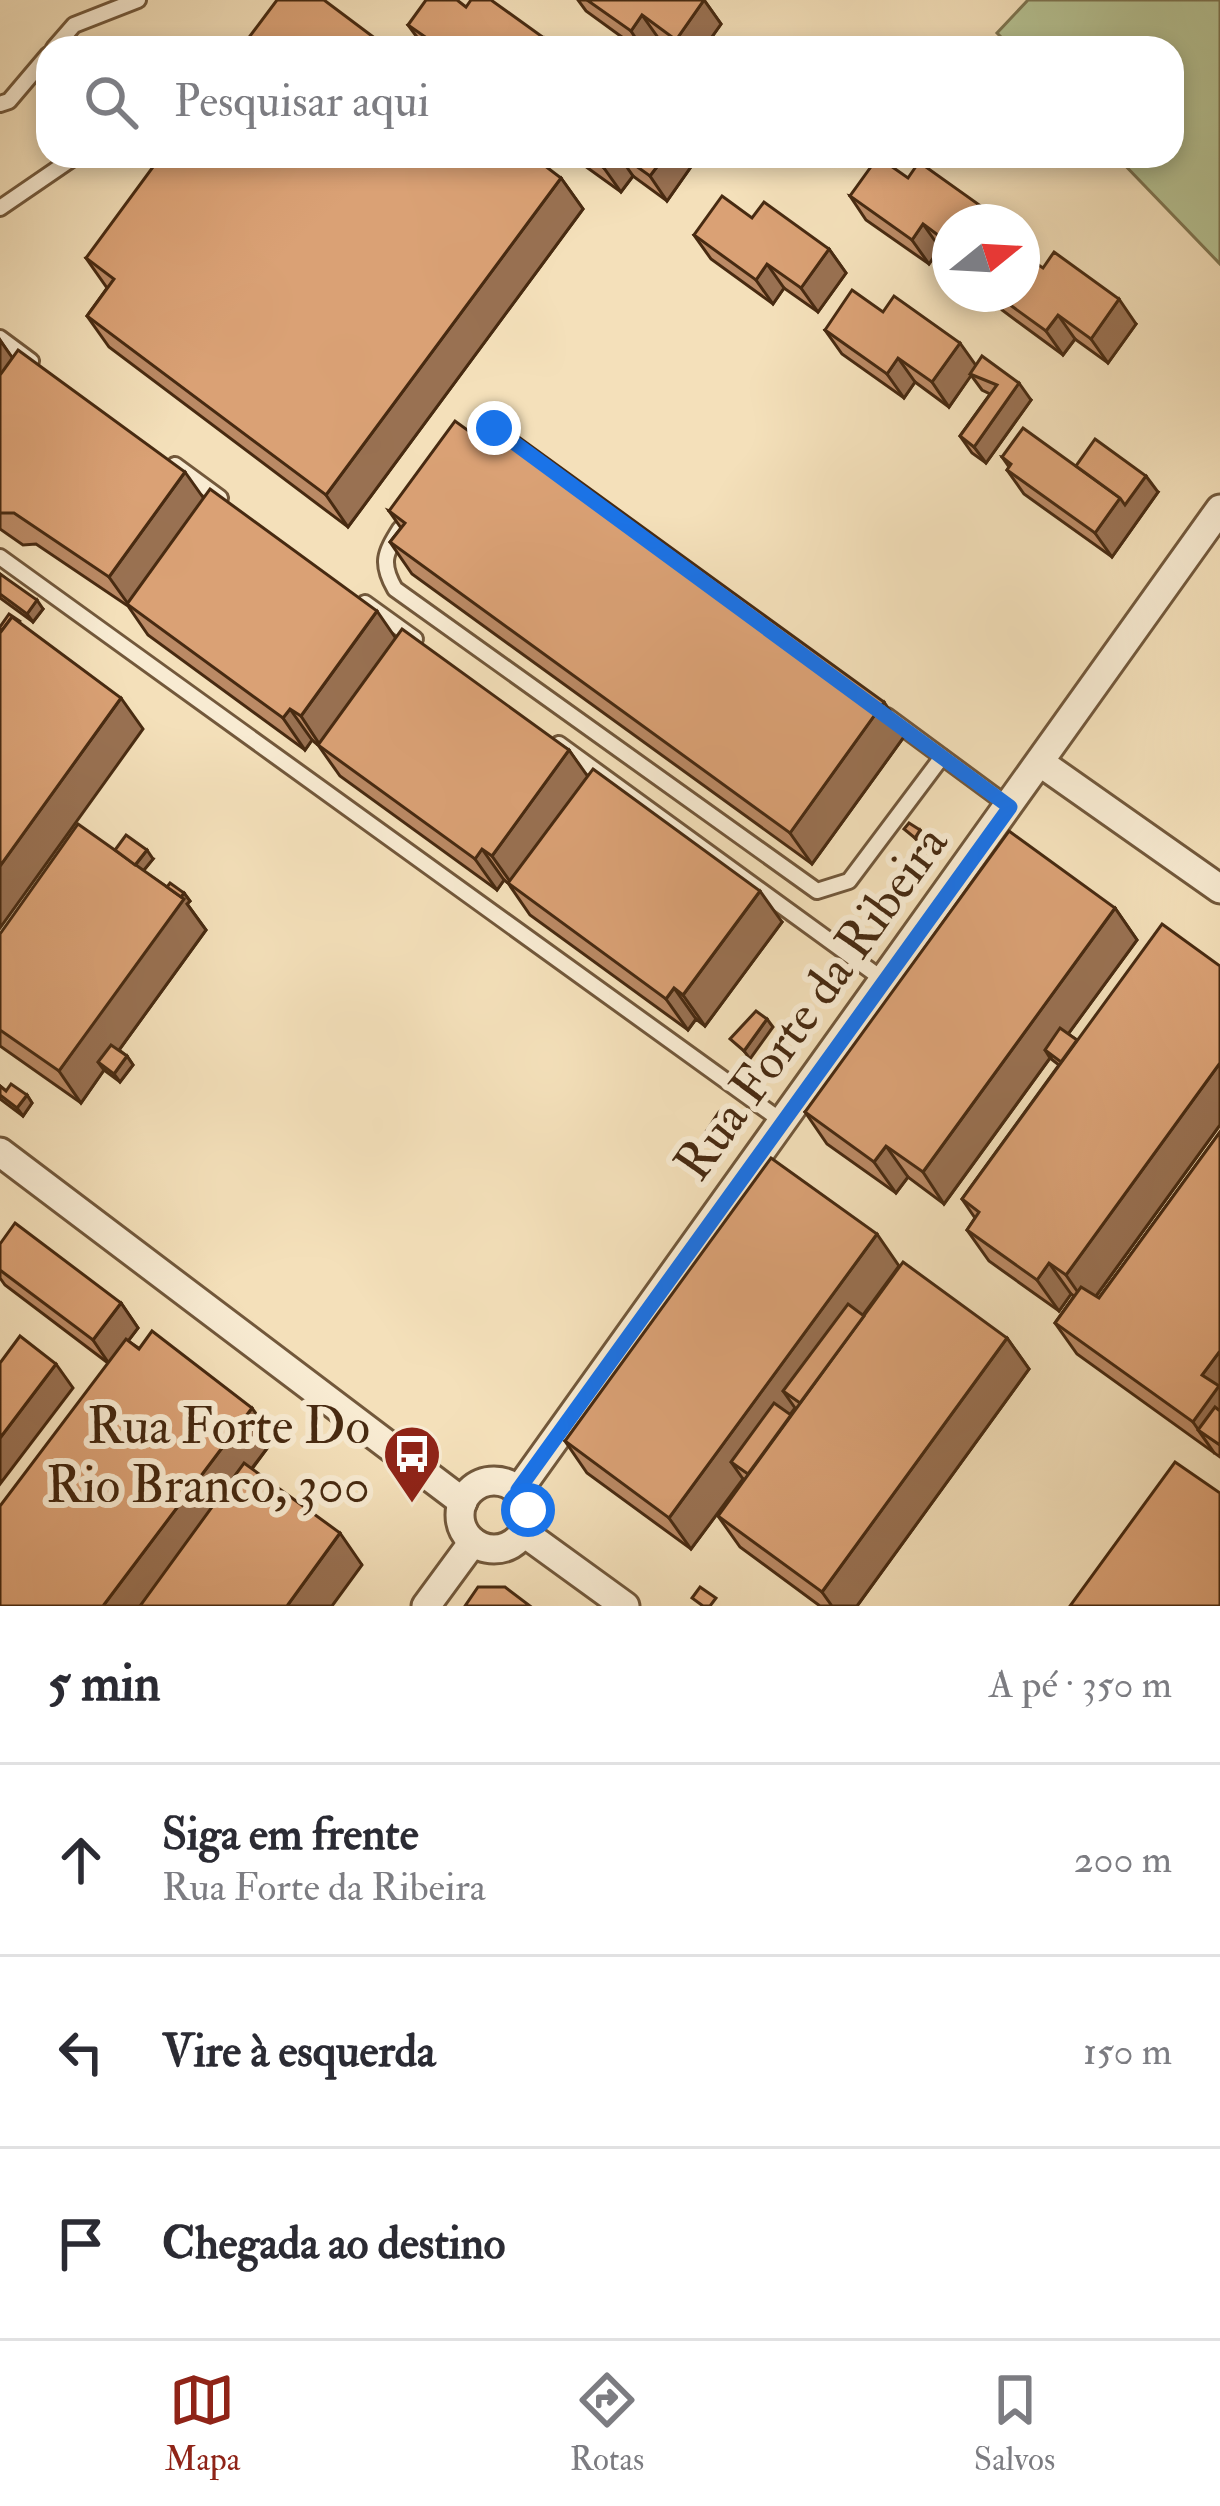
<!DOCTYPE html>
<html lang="pt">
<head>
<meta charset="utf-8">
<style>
	body { margin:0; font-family:"IM FELL Double Pica",serif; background:#f2f2f3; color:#2b2b33 }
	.compass { position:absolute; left:932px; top:204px; width:108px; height:108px; border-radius:50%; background:#fff; box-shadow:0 6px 18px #0003; rotate:72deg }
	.stop { position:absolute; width:36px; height:36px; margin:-27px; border:9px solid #1a73e8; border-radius:50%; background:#fff }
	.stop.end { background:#1a73e8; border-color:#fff; box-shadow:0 3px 12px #0008 }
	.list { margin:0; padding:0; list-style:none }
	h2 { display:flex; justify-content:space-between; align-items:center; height:156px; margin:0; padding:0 48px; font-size:51px }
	h2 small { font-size:39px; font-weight:400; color:#7c7c81 }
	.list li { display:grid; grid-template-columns:78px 1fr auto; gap:36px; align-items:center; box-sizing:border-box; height:192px; padding:0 48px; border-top:3px solid #e1e1e2 }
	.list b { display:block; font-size:45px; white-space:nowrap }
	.list p { margin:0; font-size:39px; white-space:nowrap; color:#7c7c81 }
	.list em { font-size:39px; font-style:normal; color:#7c7c81 }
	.icon { flex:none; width:66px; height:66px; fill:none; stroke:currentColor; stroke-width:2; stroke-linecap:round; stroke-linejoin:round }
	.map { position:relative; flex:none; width:1220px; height:1606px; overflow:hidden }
	.search { position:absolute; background:#fff; box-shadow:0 6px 18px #0003; left:36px; right:36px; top:36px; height:132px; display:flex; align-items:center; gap:30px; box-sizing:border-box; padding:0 42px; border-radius:36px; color:#7c7c81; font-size:45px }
	.sheet { height:732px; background:#fff }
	nav { display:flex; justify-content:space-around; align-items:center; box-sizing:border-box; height:168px; border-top:3px solid #e1e1e2; background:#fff; font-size:33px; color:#7c7c81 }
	nav a { display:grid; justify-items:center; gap:6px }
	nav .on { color:#8f2418 }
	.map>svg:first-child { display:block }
	.green { fill:#b6c394; stroke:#7e7652; stroke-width:3 }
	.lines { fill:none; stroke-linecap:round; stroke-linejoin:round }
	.lane-casing { stroke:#72583b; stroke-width:20 }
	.street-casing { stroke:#72583b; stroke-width:33 }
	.lane { stroke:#f8ebd2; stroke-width:14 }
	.street { stroke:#f8ebd2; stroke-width:27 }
	.wall { fill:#bb8a65; stroke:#472a11; stroke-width:3 }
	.shaded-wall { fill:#997152; stroke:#472a11; stroke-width:3 }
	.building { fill:#daa175; stroke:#472a11; stroke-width:3 }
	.route { stroke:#1a73e8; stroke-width:15 }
	.labels { text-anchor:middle; stroke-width:12; stroke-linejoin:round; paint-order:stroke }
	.street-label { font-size:51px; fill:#472a11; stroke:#f8ebd2 }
	.poi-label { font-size:51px; fill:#472a11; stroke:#f8ebd2; text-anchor:end }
</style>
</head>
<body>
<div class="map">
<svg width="1220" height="1606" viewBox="0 0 1220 1606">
	<rect width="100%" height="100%" fill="#f4e0ba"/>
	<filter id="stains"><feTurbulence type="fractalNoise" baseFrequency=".00167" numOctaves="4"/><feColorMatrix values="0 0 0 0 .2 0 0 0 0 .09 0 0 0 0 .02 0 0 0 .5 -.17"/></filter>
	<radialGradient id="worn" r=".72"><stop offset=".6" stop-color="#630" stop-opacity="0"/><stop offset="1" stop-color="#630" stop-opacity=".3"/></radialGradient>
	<path class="green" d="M1028,0h192v264l-104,-108h56v-108h-160l-15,-15z"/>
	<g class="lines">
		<defs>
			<g id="lane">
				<path d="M54,48l20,-23 64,-25"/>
				<path d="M0,104l9,-3 39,-46"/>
				<path d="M0,208l76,-52"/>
				<path d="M0,338l31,23"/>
				<path d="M175,465l45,33"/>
				<path d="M400,529c-15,24 -20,34 -5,60l422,302 32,-10 93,-124"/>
				<path d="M0,557l783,565"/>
				<path d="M365,603l50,36"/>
				<path d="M887,716l122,90"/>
				<path d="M559,744l326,237"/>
			</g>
			<g id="street">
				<path d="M1041,763l179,126"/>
				<path d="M0,1152l463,350"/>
				<circle cx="494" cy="1515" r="34"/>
				<path d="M518,1491l702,-982"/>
				<path d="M523,1532l102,74"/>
				<path d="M426,1606l47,-64"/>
			</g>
		</defs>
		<use href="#lane" class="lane-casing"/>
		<use href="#street" class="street-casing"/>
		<use href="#lane" class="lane"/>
		<use href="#street" class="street"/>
	</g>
	<g class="wall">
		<path d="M578,0h126l17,24 -17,24h-33l-12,-9 -6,9h-16l-51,-37z"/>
		<path d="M466,7l78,31 7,10h-126l-17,-23z"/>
		<path d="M571,156h120l4,5 -28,40 -34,-25 -12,16z"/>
		<path d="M561,178l22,31 -235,318 -239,-180 -22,-31 20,-28 -21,-30z"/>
		<path d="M850,196l100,26v34l-10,-8 -11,16 -63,-44z"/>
		<path d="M752,218l77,31 17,24 -28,39 -34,-24 -11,16 -62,-45 -17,-24z"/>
		<path d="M1043,268l93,56 -28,39 -33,-24 -12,16 -61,-45 -12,-16h32z"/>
		<path d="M883,312l148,88 -45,63 -14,-10 -12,-17 30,-42 -8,-4 -11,-15 -22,32 -34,-25 -11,16 -62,-44 -17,-24z"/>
		<path d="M0,340l12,18 384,280 173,112 18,27 195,145 -77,104 -9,-7 -8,11 -158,-115 -22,-32 -4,-3 -7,10 -157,-114 -22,-31 -6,-5 -7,10 -157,-115 -20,-29 -92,-62 -13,1 -23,-16z"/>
		<path d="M1002,457l74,9 82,26 -46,65 -88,-63 -17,-24 2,-3z"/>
		<path d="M389,511l517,223 -94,130 -400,-290 -22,-32 11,-14z"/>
		<path d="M0,574l43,35 -10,13 -33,-24z"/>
		<path d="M115,850l38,9 -10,12 24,16 17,6 6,8 -3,3 19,26 -87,120 8,6 6,9 -13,17 -16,-12 -23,33 -81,-57v-112z"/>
		<path d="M1115,908l22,32 -69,94 9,6 143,-74v159l-124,171 3,2 121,-166v325l-143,-103 -22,-31 19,-27 -3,-2 -12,17 -70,-50 -22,-31 8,-12 -13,-19 97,-134 -9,-7 -106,146 -36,-27 -12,16 -69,-49 -22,-32z"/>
		<path d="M0,1086l6,5 21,4 5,8 -9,13 -23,-17z"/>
		<path d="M0,1244l121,59 17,25 -10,13 146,98 -22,30 110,96 -254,-202 -103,-78 -5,-7z"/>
		<path d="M899,1266l-36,49 144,23 22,31 -172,237h-37l-80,-59 -22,-31 26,-36 -1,-1 -52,70 -104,-76 -22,-32z"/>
	</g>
	<g class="shaded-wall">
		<path d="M704,0l17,24 -17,24h-22l-6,-8z"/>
		<path d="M642,15l17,24 -6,9h-11l-11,-17z"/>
		<path d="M544,38l7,10h-15z"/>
		<path d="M613,156h6l14,20 -12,16 -17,-24z"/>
		<path d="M665,156h26l4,5 -28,40 -17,-25z"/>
		<path d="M561,178l22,31 -235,318 -22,-32z"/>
		<path d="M985,209l9,13h-18z"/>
		<path d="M923,224l17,24 -11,16 -17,-24z"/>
		<path d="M829,249l17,24 -28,39 -17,-24z"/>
		<path d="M767,264l17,24 -11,16 -17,-24z"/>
		<path d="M1119,299l17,25 -28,39 -17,-24z"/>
		<path d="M1058,315l17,24 -12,16 -17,-24z"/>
		<path d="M0,340l16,23 -16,23z"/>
		<path d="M960,343l17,24 -28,40 -17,-25z"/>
		<path d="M898,358l17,24 -11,16 -17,-24z"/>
		<path d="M1019,383l12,17 -45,63 -12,-16z"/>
		<path d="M185,472l22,31 -76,105 -22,-31z"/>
		<path d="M1146,476l12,16 -46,65 -17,-24 25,-35z"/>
		<path d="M37,600l6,9 -10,13 -6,-8z"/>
		<path d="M377,611l22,32 -77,105 -21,-32z"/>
		<path d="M121,698l22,31 -143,199v-62z"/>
		<path d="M884,702l22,32 -94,130 -22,-31z"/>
		<path d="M290,709l22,31 -7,10 -22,-32z"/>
		<path d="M569,750l22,31 -77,106 -22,-31z"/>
		<path d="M920,830l6,9 -5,7 -6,-8z"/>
		<path d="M482,849l22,31 -7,10 -22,-31z"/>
		<path d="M147,850l6,9 -18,22 -5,-9z"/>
		<path d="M760,891l22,31 -77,104 -22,-31z"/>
		<path d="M184,893l6,8 -3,3 19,26 -100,138 -8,-6 6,8 -23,33 -22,-32z"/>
		<path d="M1115,908l22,32 -85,116 -7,-6 5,8 -106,146 -21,-32z"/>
		<path d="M674,988l22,31 -8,11 -22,-31z"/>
		<path d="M767,1019l6,8 -23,32 -6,-8z"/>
		<path d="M127,1056l6,9 -13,17 -6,-8z"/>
		<path d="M1220,1063v62l-132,182 -22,-32z"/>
		<path d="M27,1095l5,8 -9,13 -6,-8z"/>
		<path d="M734,1109l6,8 -19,35 -6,-8z"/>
		<path d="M886,1146l22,31 -12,16 -22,-31z"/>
		<path d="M877,1234l22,32 -100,136 -16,-11 12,17 -48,65 -16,-11 12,17 -52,70 -22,-31z"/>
		<path d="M1049,1263l22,31 -12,17 -22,-31z"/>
		<path d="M121,1303l17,25 -28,37 -17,-25z"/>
		<path d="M1007,1338l22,31 -172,237h-25l-10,-14z"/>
		<path d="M1220,1351v94l-22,-15 17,24 -22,-32 9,-47z"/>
		<path d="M56,1364l17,24 -73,96v-46z"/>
		<path d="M252,1408l22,31 -126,167h-45z"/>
		<path d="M340,1533l22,32 -30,41h-45z"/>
	</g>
	<g class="building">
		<path d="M277,0h47l64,48h-147z"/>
		<path d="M426,0h31l9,7 5,-7h20l53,38 -8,10h-95l-33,-23z"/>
		<path d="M587,0h117l-28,40 -34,-25 -11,16z"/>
		<path d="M161,156h371l29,22 -235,317 -239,-179 27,-37 -28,-21z"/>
		<path d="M587,156h26l-9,12z"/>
		<path d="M622,156h43l-15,20z"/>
		<path d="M878,157l30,21 11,-16 66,47 -9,13h-26v22l-27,-20 -11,16 -62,-44z"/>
		<path d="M722,196l30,22 12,-16 65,47 -28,39 -34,-24 -11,16 -62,-45z"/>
		<path d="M1054,252l65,47 -28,40 -33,-24 -12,16 -51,-37h27v-40l21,14z"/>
		<path d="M852,290l31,22 11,-16 66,47 -28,39 -34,-24 -11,16 -62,-44z"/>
		<path d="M18,350l167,122 -76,105 -95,-64h-14v-138z"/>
		<path d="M982,356l37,27 -45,64 -14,-11 37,-51 -27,-11z"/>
		<path d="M484,412l400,290 -94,131 -400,-291 15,-19 -16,-12 66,-90 15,11z"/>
		<path d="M1023,428l97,70 -25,35 -88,-63 4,-6 -9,-7z"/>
		<path d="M1095,439l51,37 -21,29 -5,-7 -44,-32z"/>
		<path d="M210,489l167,122 -76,105 -11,-7 -7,9 -156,-114z"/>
		<path d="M0,574l37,26 -10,14 -27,-20z"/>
		<path d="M9,614l12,8 -9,-5 -12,16v-6z"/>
		<path d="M12,617l109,81 -121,168v-233z"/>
		<path d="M402,629l167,121 -77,106 -10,-7 -7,10 -157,-114z"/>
		<path d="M593,769l167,122 -77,104 -9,-7 -8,11 -158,-116z"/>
		<path d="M909,823l11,7 -5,8 -11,-9z"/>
		<path d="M78,824l106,75 -125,172 -59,-41v-96z"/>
		<path d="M1009,831l106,77 -192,264 -37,-26 -12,16 -69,-50z"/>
		<path d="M126,835l21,15 -12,15 -20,-15z"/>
		<path d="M170,883l14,10 -3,4 -14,-10z"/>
		<path d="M1162,924l58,42v97l-154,212 -17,-12 -12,17 -70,-50 12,-18 -17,-13z"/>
		<path d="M756,1011l11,8 -23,32 -14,-12z"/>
		<path d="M1060,1028l17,12 -16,22 -16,-12z"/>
		<path d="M111,1045l16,11 -13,18 -16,-12z"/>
		<path d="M11,1084l16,11 -10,13 -17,-13v-9l6,5z"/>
		<path d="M728,1105l6,4 -19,35 -12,-8 16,-24z"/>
		<path d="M1220,1132v219l-18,24 17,11 -26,36 -138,-99 26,-36 18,11z"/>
		<path d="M771,1158l106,76 -208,284 -104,-77z"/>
		<path d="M15,1223l106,80 -28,37 -93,-70v-26z"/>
		<path d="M903,1262l104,76 -185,254 -104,-76z"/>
		<path d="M848,1304l16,12 -64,87 -17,-12z"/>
		<path d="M152,1331l100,77 -149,198h-103v-100l126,-167 13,10z"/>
		<path d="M20,1336l36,28 -56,74v-75z"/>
		<path d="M774,1403l17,12 -43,59 -17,-12z"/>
		<path d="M1215,1407l5,4v34l-22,-15z"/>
		<path d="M1175,1462l45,31v113h-150z"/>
		<path d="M244,1463l96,70 -53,73h-147z"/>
		<path d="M478,1587h27l25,19h-65z"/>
		<path d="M700,1587l16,11 -6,8h-7l-11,-8z"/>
	</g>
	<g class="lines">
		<path class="route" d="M494,428l516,379 -492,683 10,20"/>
	</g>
	<defs>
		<symbol id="bus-pin" viewBox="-11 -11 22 30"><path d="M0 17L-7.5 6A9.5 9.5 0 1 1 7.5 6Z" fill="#8f2418" stroke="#f8ebd2"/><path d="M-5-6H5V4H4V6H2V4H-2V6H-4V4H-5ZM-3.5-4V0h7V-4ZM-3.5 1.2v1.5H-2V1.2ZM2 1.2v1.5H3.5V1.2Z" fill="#fff"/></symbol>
	</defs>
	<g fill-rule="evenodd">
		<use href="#bus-pin" x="379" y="1421" width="66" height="90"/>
	</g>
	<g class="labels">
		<g class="street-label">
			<text transform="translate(810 1002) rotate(-54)" y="18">Rua Forte da Ribeira</text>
		</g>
		<g class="poi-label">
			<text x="370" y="1443">Rua Forte Do<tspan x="370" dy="59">Rio Branco, 300</tspan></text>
		</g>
	</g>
	<rect width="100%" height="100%" filter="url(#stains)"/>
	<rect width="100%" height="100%" fill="url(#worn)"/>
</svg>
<svg class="compass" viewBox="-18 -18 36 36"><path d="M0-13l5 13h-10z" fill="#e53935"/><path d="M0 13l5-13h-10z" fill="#7c7c81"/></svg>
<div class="stop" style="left:528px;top:1510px"></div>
<div class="stop end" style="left:494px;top:428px"></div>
<div class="search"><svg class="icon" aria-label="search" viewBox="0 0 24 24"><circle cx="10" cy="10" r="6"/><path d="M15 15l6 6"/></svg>Pesquisar aqui</div>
</div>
<section class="sheet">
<h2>5 min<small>A pé · 350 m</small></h2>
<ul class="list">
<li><svg class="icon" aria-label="ahead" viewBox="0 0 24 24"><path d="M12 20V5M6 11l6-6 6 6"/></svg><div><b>Siga em frente</b><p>Rua Forte da Ribeira</p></div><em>200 m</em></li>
<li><svg class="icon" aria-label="left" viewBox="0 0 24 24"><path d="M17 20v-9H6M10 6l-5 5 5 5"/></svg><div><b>Vire à esquerda</b></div><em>150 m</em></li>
<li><svg class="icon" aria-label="arrive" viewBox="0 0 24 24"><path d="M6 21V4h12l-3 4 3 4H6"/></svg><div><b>Chegada ao destino</b></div></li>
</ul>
</section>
<nav>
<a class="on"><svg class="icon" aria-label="map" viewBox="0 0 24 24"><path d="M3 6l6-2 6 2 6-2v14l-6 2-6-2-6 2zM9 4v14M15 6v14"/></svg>Mapa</a>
<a><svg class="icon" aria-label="directions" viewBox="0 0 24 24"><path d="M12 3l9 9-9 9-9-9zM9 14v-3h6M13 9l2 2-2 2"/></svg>Rotas</a>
<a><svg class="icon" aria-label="saved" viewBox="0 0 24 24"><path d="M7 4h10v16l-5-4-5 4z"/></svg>Salvos</a>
</nav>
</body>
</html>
